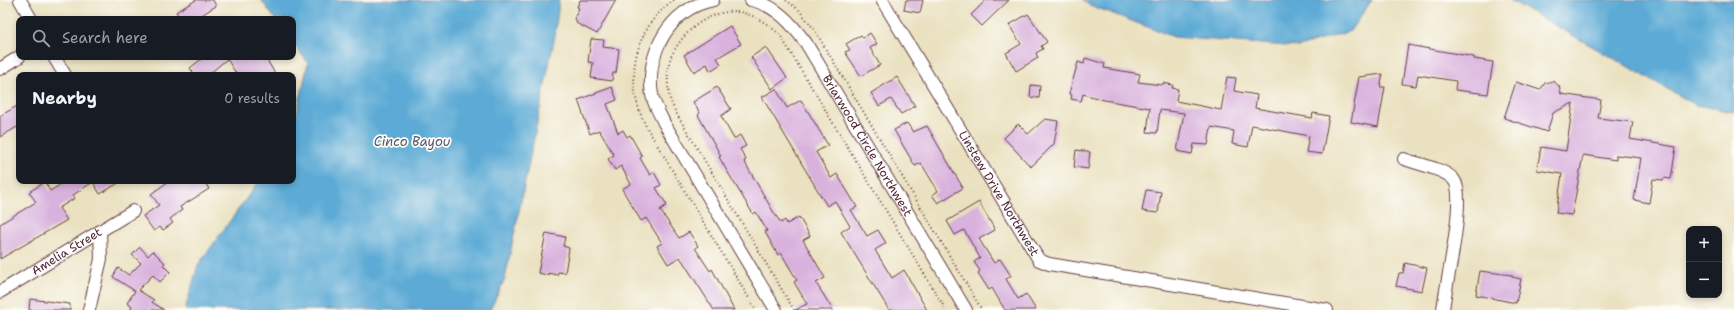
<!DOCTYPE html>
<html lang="en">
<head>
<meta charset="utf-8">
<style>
	body { margin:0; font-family:"Shantell Sans",sans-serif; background:#20242c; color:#f1f3f6 }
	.controls { position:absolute; right:12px; bottom:12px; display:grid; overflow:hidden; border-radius:8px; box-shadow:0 2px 6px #0003 }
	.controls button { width:36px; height:36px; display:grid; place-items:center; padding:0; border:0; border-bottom:1px solid #363941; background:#171b24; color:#f1f3f6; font:20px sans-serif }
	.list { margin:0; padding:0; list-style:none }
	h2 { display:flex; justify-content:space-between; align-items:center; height:52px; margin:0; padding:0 16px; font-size:17px }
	h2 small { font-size:13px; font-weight:400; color:#9ea1a6 }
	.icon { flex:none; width:22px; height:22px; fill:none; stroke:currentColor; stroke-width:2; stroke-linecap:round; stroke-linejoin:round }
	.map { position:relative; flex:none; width:1734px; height:310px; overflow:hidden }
	.search { position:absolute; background:#171b24; box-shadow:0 2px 6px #0003; left:16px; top:16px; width:280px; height:44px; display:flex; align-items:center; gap:10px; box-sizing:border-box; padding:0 14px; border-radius:8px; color:#9ea1a6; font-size:15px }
	.panel { position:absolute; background:#171b24; box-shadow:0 2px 6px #0003; left:16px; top:72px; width:280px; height:112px; border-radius:8px }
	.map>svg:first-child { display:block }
	.water { fill:#5baad5; stroke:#526480 }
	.building { fill:#d8b1dd }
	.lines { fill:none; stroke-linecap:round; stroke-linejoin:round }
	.street-casing { stroke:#623c41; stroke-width:14 }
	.path { stroke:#623c41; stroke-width:2; stroke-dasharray:1 3; stroke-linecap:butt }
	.street { stroke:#fff; stroke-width:12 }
	.labels { text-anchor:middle; stroke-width:3.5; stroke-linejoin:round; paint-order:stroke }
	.street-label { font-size:12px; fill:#4a1f2b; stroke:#fdfcf7 }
	.water-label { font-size:13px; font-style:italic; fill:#51576f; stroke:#fdfcf7 }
</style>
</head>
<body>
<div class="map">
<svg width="1734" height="310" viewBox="0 0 1734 310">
	<rect width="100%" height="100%" fill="#fdfcf7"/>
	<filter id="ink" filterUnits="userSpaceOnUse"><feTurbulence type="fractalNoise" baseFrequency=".025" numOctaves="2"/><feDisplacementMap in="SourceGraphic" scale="8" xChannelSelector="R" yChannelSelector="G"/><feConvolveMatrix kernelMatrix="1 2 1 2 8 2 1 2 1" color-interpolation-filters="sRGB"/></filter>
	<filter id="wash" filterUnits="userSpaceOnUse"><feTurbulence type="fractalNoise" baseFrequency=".012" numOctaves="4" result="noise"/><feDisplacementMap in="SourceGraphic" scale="16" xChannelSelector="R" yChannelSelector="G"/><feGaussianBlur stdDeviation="0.9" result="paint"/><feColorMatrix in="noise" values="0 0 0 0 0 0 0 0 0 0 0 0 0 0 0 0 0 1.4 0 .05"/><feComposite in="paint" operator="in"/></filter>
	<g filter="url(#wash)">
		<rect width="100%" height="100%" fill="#eae1c0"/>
		<g class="water">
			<path d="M261,0h298l-4,36 -50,243 -15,31h-305l13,-45 61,-84h34v-52l15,-66 -15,-20v-24h-18z"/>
			<path d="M1083,0h289l-22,31 -51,16 -125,-10 -87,-33z"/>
			<path d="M1510,0h224v112l-38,-7z"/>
		</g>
		<g id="blocks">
			<g class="building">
				<path d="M196,0h17l3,6 -21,13h-14l-5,-7z"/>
				<path d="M580,0h36l-19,34 -21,-11 1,-2 -3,-2 5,-11 -2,-1z"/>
				<path d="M906,0h17l-3,13 -16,-3z"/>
				<path d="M986,0h23l-27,26 -11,-11z"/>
				<path d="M1028,14l19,28 -6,4 2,3 -7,4 2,5 -22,13 -10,-18 15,-9 -12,-19z"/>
				<path d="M730,26l11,18 -24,14 4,6 -11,7 -3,-7 -13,8 -10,-17z"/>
				<path d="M870,33l7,11 -7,4 10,17 -19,11 -16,-24 5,-2 -4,-6 15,-9 2,3z"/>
				<path d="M591,39l13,1 -1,7 16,2 -3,24h-3l-1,8 -21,-3 2,-15 -5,-1z"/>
				<path d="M1408,45l66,12v2l19,3 -5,32 -33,-4 1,-9 -38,-6 -2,11 -14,-2z"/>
				<path d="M766,47l21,31 -15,11 -21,-32z"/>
				<path d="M204,57h61l11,18h-39l-10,-16 -19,16h-13l-5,-7z"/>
				<path d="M1085,58l20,6 -1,4 36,6 -2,8 24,3 1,-2 10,2 -1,3 6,1 -2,12 45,9 6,-33 9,1 -2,13 23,4 -2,13 57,10 1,-5 16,3 -7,38 -16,-2 3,-16 -57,-11 -4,22 -16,-3 2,-13 -23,-4 -3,18 -14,-1 -2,10 -15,-3 7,-38 -24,-3 -3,23 -10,-1 3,-24 -46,-8 -21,-6 -2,7 -10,-2 1,-4 -3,-1 9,-32 6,2z"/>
				<path d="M1383,74l-3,13h5l-7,40 -27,-5 8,-45z"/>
				<path d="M897,77l18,29 -14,8 -10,-15 -12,7 -8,-13z"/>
				<path d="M1553,81l6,5 2,8 40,6 -3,18 35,4 -3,17 46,8 -5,32 -7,-1 -1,2 -10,-1 -4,24 -15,-3 7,-42 -25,-3v5l-33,-5 -11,60 -16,-2 6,-39 -25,-4 4,-23 25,4 7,-48 -20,10 -6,19 -43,-14 12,-36 24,8 5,-7z"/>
				<path d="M1031,85l9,1 -1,12 -9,-1z"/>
				<path d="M612,87l5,13 -10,4 11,29 5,-3 4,7 3,-2 12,21 -2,2 10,17 4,-3 7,13 -5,3 11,17 -7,5 19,28 10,-6 9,14 -3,2 15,23 2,-2 22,41h-20l-34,-53 -12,7 -11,-18 5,-3 -16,-25 -5,3 -19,-32 9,-5 -10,-18 -6,4 -7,-11 6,-4 -15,-25 -9,4 -12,-34z"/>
				<path d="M717,87l14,22 -10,7 13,23 6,-4 6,11 -6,3 6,11 -2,1 30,52 7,10 4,-3 2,4 12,-7 11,19 -7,4 22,38 -9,5 17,27h-38l12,-6 -13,-22 3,-2 -16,-27 -3,2 -13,-23 2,-1 -11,-19 -3,2 -26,-43 -8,-14 2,-1 -23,-41 2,-2 -7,-11z"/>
				<path d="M776,89l11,19 14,-8 27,45 -12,7 15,26 6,-4 20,33 -6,3 16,26 11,-6 8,13 -11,7 17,28 12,-8 23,40h-38l-48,-78 9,-6 -15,-25 -8,5 -65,-109z"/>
				<path d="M19,105v21l-19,11v-21z"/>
				<path d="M1045,119l13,2 -4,23 -23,23 -27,-29 14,-14 10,10z"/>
				<path d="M907,123l6,9 14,-6 36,62 -25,15 -6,-8 6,-4 -17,-28 -6,3 -21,-36z"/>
				<path d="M1076,150l14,2 -2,17 -14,-2z"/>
				<path d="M66,181h56l-22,13 -7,-12 -20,13 2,3 -16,10 8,12 -67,39v-35l36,-22 -7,-10 16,-10 5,9z"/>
				<path d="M169,181h35l5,8 -29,18 2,3 -12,9 3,4 -10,7 -3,-3 -6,4 -11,-15 16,-11 -8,-11z"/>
				<path d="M1146,190l15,2 -3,21 -16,-2z"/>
				<path d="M979,202l16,28 -16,9 15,24 6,-4 11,17 -5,3 12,20 8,-5 10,16h-31l-13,-22 -3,2 -11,-17 2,-2 -6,-9 6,-4 -16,-28 -9,5 -8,-14z"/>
				<path d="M546,233l19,4 -2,9 6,2 -4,25 -7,-1 -1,3 -9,-2v2l-10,-2z"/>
				<path d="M140,247l8,9 5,-5 12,12 -2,2 7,7 -10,10 -7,-7 -15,15 16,10 -2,2 12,8h-34l2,-3 -5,-4 8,-12 -22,-14 5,-9 11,7 12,-12 -9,-8z"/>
				<path d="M1405,263l22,5 -5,23 -26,-5 3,-13h4z"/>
				<path d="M1480,271l32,4v2l9,2 -5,24 -40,-8z"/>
				<path d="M30,299l40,5v6h-41z"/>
			</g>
		</g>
	</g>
	<g filter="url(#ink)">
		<use href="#blocks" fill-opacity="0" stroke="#623c41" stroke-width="1"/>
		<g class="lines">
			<defs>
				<g id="street">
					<path d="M20,0l11,19"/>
					<path d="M713,0c-43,8 -68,54 -61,95 2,10 8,19 12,28l112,187"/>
					<path id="s1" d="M751,0c25,5 41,24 55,43l160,267"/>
					<path id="s2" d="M882,0l157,260 10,4 278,46"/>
					<path d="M54,57l11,18"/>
					<path d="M0,69l19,-12"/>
					<path d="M1404,159c13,5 42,10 50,21 13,16 -9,107 -11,130"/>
					<path id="s3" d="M0,292l133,-81"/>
					<path d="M89,310l12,-51 -1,-28"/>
				</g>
			</defs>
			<use href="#street" class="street-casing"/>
			<g class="path">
				<path d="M674,0c-42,29 -51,84 -27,128l109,182"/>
				<path d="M786,0l13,10 15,19 168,281"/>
				<path d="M794,310l-110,-184c-6,-10 -14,-22 -15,-33 -2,-11 -2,-26 2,-36 11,-25 38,-48 67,-45 16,2 30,12 42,23l166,275"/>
			</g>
			<use href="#street" class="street"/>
		</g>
	</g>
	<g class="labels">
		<g class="street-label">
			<text dy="4" stroke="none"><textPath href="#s1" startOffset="191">Briarwood Circle Northwest</textPath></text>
			<text dy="4" stroke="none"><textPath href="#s2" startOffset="226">Linstew Drive Northwest</textPath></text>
			<text dy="4" stroke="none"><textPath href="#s3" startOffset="78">Amelia Street</textPath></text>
		</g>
		<g class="water-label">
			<text x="412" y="146">Cinco Bayou</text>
		</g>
	</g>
</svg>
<div class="controls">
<button>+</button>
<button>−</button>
</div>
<div class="search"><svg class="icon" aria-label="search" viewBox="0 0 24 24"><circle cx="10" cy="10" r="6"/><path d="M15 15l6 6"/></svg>Search here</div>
<section class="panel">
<h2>Nearby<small>0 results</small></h2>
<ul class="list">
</ul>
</section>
</div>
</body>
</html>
